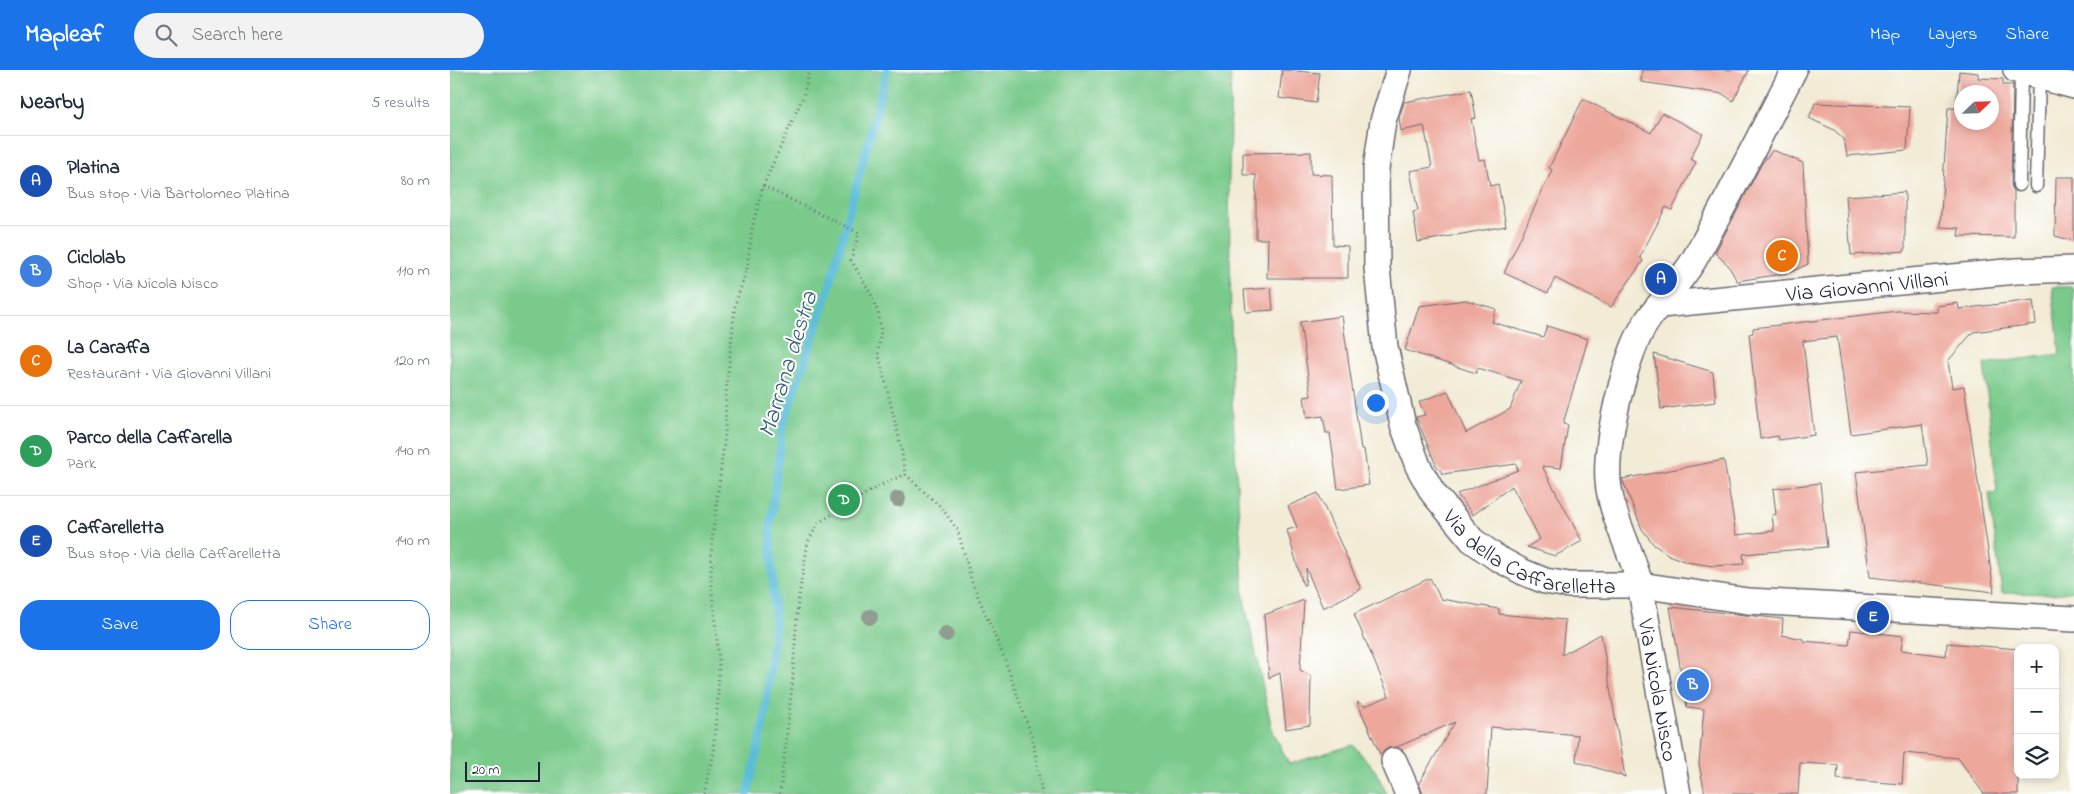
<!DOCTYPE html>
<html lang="en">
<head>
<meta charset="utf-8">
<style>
	body { margin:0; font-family:"Indie Flower",sans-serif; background:#f2f2f3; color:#1f2937 }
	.controls { position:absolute; right:15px; bottom:15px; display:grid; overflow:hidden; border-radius:10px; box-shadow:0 2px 8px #0003 }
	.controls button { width:45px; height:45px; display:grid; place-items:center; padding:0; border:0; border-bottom:1px solid #e0e1e3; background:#fff; color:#1f2937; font:25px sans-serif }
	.compass { position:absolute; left:1504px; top:15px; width:45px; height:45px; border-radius:50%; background:#fff; box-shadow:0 2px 8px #0003; rotate:67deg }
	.scale { position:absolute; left:15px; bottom:12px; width:75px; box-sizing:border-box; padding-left:5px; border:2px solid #22223b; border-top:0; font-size:14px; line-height:18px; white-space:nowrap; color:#22223b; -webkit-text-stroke:4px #fff; paint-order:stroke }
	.you { position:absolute; left:925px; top:332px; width:18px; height:18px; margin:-12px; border:4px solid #fff; border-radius:50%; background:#1a73e8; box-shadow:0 0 0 8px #1a73e833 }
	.badge { display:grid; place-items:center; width:32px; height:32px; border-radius:50%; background:#1a73e8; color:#fff; font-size:16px; font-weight:700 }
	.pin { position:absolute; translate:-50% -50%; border:2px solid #fff; box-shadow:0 1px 5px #0006 }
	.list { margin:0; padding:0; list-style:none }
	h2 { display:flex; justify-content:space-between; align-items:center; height:65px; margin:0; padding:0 20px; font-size:21px }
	h2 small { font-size:16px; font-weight:400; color:#747a83 }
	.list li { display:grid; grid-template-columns:32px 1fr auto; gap:15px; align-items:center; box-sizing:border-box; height:90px; padding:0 20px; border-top:1px solid #e0e1e3 }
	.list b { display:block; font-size:19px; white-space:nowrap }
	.list p { margin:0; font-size:16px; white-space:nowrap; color:#747a83 }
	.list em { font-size:16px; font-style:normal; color:#747a83 }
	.actions { display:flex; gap:10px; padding:15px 20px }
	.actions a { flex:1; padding:11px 0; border:1px solid #1a73e8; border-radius:20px; text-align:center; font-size:18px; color:#1a73e8 }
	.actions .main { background:#1a73e8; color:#fff }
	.icon { flex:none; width:28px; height:28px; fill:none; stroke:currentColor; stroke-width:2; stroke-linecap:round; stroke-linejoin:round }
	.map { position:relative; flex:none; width:1624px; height:724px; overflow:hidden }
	header { display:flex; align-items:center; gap:30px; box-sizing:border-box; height:70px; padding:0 25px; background:#1a73e8; color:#fff }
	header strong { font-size:24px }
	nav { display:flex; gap:28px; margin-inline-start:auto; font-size:18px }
	.search { width:350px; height:45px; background:#f2f2f3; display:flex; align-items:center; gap:12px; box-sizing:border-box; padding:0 18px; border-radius:28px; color:#747a83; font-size:19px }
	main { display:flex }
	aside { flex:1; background:#fff }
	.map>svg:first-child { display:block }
	.green { fill:#79ca8b; stroke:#4e7663 }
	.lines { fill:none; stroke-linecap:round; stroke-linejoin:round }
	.stream { stroke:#5bbdd9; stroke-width:8 }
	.building { fill:#eda79b; fill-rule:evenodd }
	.service-casing { stroke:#6b6871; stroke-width:15 }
	.minor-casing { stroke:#6b6871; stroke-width:28 }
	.path { stroke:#6b6871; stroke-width:3; stroke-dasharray:1 4; stroke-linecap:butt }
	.service { stroke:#fff; stroke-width:12 }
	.minor { stroke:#fff; stroke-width:25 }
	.tree { fill:#909d90 }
	.labels { text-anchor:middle; stroke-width:4; stroke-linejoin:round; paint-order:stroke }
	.street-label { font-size:22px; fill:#22223b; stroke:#fff }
	.water-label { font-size:24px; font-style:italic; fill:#39607a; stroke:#fff }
</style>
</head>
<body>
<header>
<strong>Mapleaf</strong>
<div class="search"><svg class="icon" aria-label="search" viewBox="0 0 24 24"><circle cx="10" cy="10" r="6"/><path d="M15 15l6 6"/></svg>Search here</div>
<nav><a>Map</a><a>Layers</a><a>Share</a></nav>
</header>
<main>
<aside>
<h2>Nearby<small>5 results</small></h2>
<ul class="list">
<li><span class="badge" style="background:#1a4fb4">A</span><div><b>Platina</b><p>Bus stop · Via Bartolomeo Platina</p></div><em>80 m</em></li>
<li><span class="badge" style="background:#3f7fe0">B</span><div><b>Ciclolab</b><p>Shop · Via Nicola Nisco</p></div><em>110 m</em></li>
<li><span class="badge" style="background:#e8710a">C</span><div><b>La Caraffa</b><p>Restaurant · Via Giovanni Villani</p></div><em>120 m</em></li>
<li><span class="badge" style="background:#2e9e5b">D</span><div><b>Parco della Caffarella</b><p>Park</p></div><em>140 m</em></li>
<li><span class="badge" style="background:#1a4fb4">E</span><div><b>Caffarelletta</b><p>Bus stop · Via della Caffarelletta</p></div><em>140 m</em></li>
</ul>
<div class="actions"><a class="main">Save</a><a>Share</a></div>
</aside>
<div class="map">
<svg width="1624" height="724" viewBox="0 0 1624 724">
	<rect width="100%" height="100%" fill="#fff"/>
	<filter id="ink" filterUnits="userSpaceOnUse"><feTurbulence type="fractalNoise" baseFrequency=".02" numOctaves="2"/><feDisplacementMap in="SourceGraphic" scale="10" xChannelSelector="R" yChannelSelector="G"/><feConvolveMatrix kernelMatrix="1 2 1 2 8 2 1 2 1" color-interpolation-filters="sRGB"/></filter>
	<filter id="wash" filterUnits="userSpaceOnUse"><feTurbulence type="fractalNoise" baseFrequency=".0096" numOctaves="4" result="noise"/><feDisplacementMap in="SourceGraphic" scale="20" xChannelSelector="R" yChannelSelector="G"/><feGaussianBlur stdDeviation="1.12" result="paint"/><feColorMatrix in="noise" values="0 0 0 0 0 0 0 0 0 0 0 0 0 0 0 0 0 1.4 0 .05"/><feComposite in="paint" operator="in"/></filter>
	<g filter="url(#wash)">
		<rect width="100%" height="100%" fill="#f2ebd5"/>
		<g class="green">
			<path d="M0,0h781l-2,106 3,224 12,199 28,130 17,35 64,-19 22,25 12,24h-937z"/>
			<path d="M1602,217h22v304l-19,3 -53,-1 -13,-100 8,-1 -13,-128 76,-10z"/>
		</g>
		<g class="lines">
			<path class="stream" d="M298,724l17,-77 10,-95 -5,-95 13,-102 43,-125 61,-230"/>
		</g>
		<g id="blocks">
			<g class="building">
				<path d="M832,0l38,3 -4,30 -37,-5z"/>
				<path d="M1192,0h107l-16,31 -10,-7 -82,-12z"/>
				<path d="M1509,1l19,2v5l25,1v6h10l-2,100 3,7v45l-56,-1 1,-8 -19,-1 8,-119h8zM1512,22h30v30h-30z"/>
				<path d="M1021,20l5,28 -5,1 8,41 6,-1 5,27 8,-2 8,42 -88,16 -5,-30 5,-1 -8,-40 22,-4 -8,-41 -23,5 -2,-13 5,-16z"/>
				<path d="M1133,29l68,34 11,-20 41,21 -13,25 6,3 -24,48 -6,-3 -26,50 3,4 -32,46 -56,-29 -7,15 -44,-20 48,-103 -3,-2z"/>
				<path d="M1365,33l95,4 -3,43 -60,6 -3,-17 -10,-9 -25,-12z"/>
				<path d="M1323,80l30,13 5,101 -19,9 -52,8 -9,-16 -13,-12 47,-90z"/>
				<path d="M861,82v22l21,1 1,70 15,1v32h-81l1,-39h-12v-64h-13v-22z"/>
				<path d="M1606,107h18v64l-19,-5z"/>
				<path d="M1455,122v59l-54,4 -5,-59z"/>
				<path d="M821,218l2,22 -27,2 -2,-22z"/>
				<path d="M1016,230l30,9 -4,13 51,15 4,-11 41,13 -25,85 5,1 -7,43 -19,-2 40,75 -27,15 -28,-9 13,-8 -28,-53 -39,29 -16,-21 61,-24 -2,-6 -73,10 -7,-9 -20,-48 9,-2 -6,-13 29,-11 18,42 44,-24 11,-28 -43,-13 -2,5 -71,-23 14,-44z"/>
				<path d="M1583,230l3,24 -63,8 -25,29 4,27 12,-2 30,206 -124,-15 -14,-105 72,-7 -6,-41 -71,10 -14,-97 -34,4 11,94 -35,5 -1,-4 -18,3 -11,-105 4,-1v-5l119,-14 26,-3 39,1v-6l21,-3 1,6z"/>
				<path d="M892,246l19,133h3l5,36 -31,4 -8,-56h-4l-3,-17 -16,2 -3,-21 7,-1 -11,-74z"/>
				<path d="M1204,284l59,18 3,30 -55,7z"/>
				<path d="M1274,390l12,75 38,-4 -2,-16 4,-1 -3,-25 47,-6 7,64 -84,7 1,10 -31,2 -27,-4 -17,-7 -15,-10 -12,-16 -20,-50z"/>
				<path d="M868,423l43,96 -38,19 -17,-40 -1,17h-2l-16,-55 10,-3 -9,-21z"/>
				<path d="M980,508l11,21 58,10v5l66,6 -3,35 39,-21 24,143 -49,-16 2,-26 -87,-8 -4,67h-64l-4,-11 36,-61 -58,25 -9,1 -8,6 -23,-52 8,4 24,-10 -35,-82z"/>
				<path d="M854,530l-4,70 11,6 -1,49 -24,4 -6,-56 -11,5 -5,-63z"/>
				<path d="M1220,537l113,12 -1,16 21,4v2l46,4 2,-15 52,6 -2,14 45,6 1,-13 71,6v145h-34l-26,-36 -54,-5 -2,31 -65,-5 1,-14 -38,-2 -2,31h-93l-6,-30 5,-55 -17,-2z"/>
			</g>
		</g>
	</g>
	<g filter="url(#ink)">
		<use href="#blocks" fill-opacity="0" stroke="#6b6871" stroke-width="1"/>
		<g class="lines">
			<defs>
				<g id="service">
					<path d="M1569,115l2,-114"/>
					<path d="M1586,116l3,-109"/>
				</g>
				<g id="minor">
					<path id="s1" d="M949,0l-16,51 -7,48 1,99 8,79 18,78 15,41 15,27 39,47 25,18 26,14 22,9 24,4h71l108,16 326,18"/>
					<path d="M1566,0l58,16"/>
					<path id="s2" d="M1210,235l356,-34 58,-2"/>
					<path d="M944,691l14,33"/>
					<path d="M1228,724l-38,-209c-8,-34 -29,-69 -32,-104 -3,-40 17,-127 39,-160 15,-22 35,-40 48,-63 35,-62 66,-125 99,-188"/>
				</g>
			</defs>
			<use href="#service" class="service-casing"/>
			<use href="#minor" class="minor-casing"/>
			<g class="path">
				<path d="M313,116l96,47 -8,27 20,34 7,19 3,18 -3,21 23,94 4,28 37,34 16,23 14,51 33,78 28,80 9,54"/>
				<path d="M254,724l9,-43 5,-53 1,-39 -8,-75 1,-43 13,-106 1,-42 9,-88 12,-36 5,-41 11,-42 40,-89 7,-27"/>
				<path d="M330,724l12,-107 6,-86 10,-59 10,-19 59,-36 28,-13"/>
			</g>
			<use href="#service" class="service"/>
			<use href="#minor" class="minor"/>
		</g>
		<g class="tree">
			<circle cx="448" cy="429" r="8"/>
			<circle cx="420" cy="547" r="8"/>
			<circle cx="496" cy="564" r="8"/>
		</g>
	</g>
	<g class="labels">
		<g class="street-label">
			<text dy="8" stroke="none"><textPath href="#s2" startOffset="208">Via Giovanni Villani</textPath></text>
			<text dy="8" stroke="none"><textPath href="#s1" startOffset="555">Via della Caffarelletta</textPath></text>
			<text transform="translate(1209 620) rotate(80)" y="8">Via Nicola Nisco</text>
		</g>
		<g class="water-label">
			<text transform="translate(337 294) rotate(-73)" y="8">Marrana destra</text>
		</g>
	</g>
</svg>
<div class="controls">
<button>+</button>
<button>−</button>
<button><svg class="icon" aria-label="layers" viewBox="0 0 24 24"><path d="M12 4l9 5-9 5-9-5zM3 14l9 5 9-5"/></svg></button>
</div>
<svg class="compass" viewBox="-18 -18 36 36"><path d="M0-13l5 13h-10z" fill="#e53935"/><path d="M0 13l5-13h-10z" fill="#747a83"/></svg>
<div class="scale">20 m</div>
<div class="you"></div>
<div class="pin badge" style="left:1211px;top:209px;background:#1a4fb4">A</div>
<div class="pin badge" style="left:1243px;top:615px;background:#3f7fe0">B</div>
<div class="pin badge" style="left:1332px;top:186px;background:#e8710a">C</div>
<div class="pin badge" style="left:394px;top:430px;background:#2e9e5b">D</div>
<div class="pin badge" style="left:1423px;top:547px;background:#1a4fb4">E</div>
</div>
</main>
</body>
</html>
